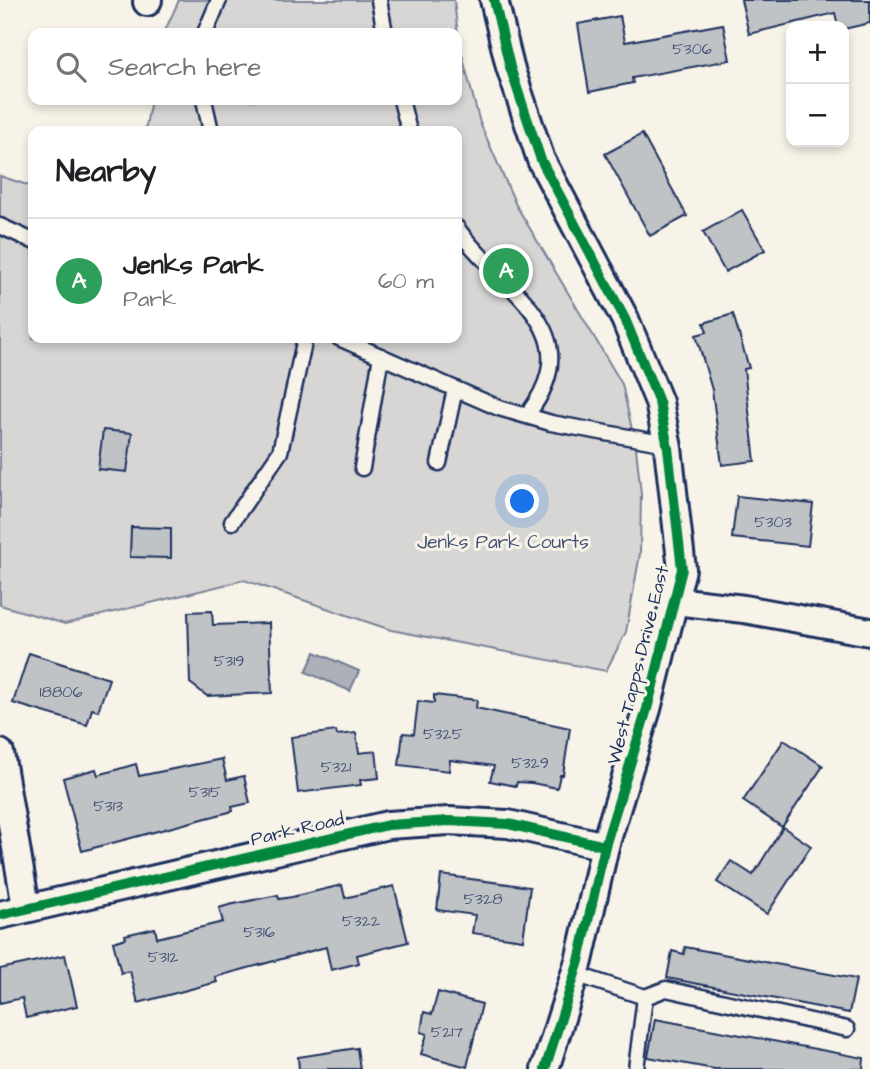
<!DOCTYPE html>
<html lang="en">
<head>
<meta charset="utf-8">
<style>
	body { margin:0; font-family:"Architects Daughter",sans-serif; background:#f6f6f6; color:#202124 }
	.controls { position:absolute; right:21px; top:21px; display:grid; overflow:hidden; border-radius:14px; box-shadow:0 4px 10px #0003 }
	.controls button { width:63px; height:63px; display:grid; place-items:center; padding:0; border:0; border-bottom:2px solid #e0e0e0; background:#fff; color:#202124; font:35px sans-serif }
	.you { position:absolute; left:523px; top:502px; width:24px; height:24px; margin:-18px; border:5px solid #fff; border-radius:50%; background:#1a73e8; box-shadow:0 0 0 10px #1a73e833 }
	.badge { display:grid; place-items:center; width:46px; height:46px; border-radius:50%; background:#b45309; color:#fff; font-size:23px; font-weight:700 }
	.pin { position:absolute; translate:-50% -50%; border:4px solid #fff; box-shadow:0 2px 7px #0006 }
	.list { margin:0; padding:0; list-style:none }
	h2 { display:flex; justify-content:space-between; align-items:center; height:91px; margin:0; padding:0 28px; font-size:30px }
	h2 small { font-size:23px; font-weight:400; color:#757577 }
	.list li { display:grid; grid-template-columns:46px 1fr auto; gap:21px; align-items:center; box-sizing:border-box; height:126px; padding:0 28px; border-top:2px solid #e0e0e0 }
	.list b { display:block; font-size:26px; white-space:nowrap }
	.list p { margin:0; font-size:23px; white-space:nowrap; color:#757577 }
	.list em { font-size:23px; font-style:normal; color:#757577 }
	.icon { flex:none; width:38px; height:38px; fill:none; stroke:currentColor; stroke-width:2; stroke-linecap:round; stroke-linejoin:round }
	.map { position:relative; flex:none; width:870px; height:1069px; overflow:hidden }
	.search { position:absolute; background:#fff; box-shadow:0 4px 10px #0003; left:28px; top:28px; width:434px; height:77px; display:flex; align-items:center; gap:18px; box-sizing:border-box; padding:0 24px; border-radius:14px; color:#757577; font-size:26px }
	.panel { position:absolute; background:#fff; box-shadow:0 4px 10px #0003; left:28px; top:126px; width:434px; height:217px; border-radius:14px }
	.map>svg:first-child { display:block }
	.green { fill:#d7d6d4; stroke:#798299; stroke-width:2 }
	.water { fill:#acb0b9; stroke:#727c95; stroke-width:2 }
	.building { fill:#c0c3c5; stroke:#1b2f5e; stroke-width:2 }
	.lines { fill:none; stroke-linecap:round; stroke-linejoin:round }
	.service-casing { stroke:#1b2f5e; stroke-width:19 }
	.minor-casing { stroke:#1b2f5e; stroke-width:32 }
	.service { stroke:#f7f3e8; stroke-width:14 }
	.minor { stroke:#f7f3e8; stroke-width:26 }
	.cycleway-casing { stroke:#f7f3e8; stroke-width:15 }
	.cycleway { stroke:#00873e; stroke-width:10 }
	.labels { text-anchor:middle; stroke-width:6; stroke-linejoin:round; paint-order:stroke }
	.number-label { font-size:16px; fill:#445478 }
	.park-label { font-size:19px; fill:#415076; stroke:#f7f3e8 }
	.street-label { font-size:19px; fill:#1b2f5e; stroke:#f7f3e8 }
</style>
</head>
<body>
<div class="map">
<svg width="870" height="1069" viewBox="0 0 870 1069">
	<rect width="100%" height="100%" fill="#f7f3e8"/>
	<filter id="ink" filterUnits="userSpaceOnUse"><feTurbulence type="fractalNoise" baseFrequency=".0143" numOctaves="2"/><feDisplacementMap in="SourceGraphic" scale="14" xChannelSelector="R" yChannelSelector="G"/><feConvolveMatrix kernelMatrix="1 2 1 2 8 2 1 2 1" color-interpolation-filters="sRGB"/></filter>
	<g filter="url(#ink)">
		<path class="green" d="M179,0h275l5,44 21,79 36,82 106,179 14,64 5,46 -1,60 -14,78 -20,39 -215,-41 -147,-50 -179,44 -65,-19v-429l33,11v151h424v-207h-312l6,-31h306v-67h-293z"/>
		<path class="water" d="M315,652l44,19 -9,20 -44,-19z"/>
		<g class="building">
			<path d="M741,0h129v23l-26,6v-3h-6l-3,-13 -86,21z"/>
			<path d="M620,16l5,26 98,-18 7,36 -98,18 1,5 -44,9 -11,-68z"/>
			<path d="M642,134l45,82 -37,20 -45,-82z"/>
			<path d="M742,210l23,40 -40,22 -22,-40z"/>
			<path d="M733,314l16,54 -5,1 11,92 -33,4 -10,-75 -16,-55 11,-3 -3,-9z"/>
			<path d="M103,430l29,3 -5,39 -29,-3z"/>
			<path d="M737,496l76,8 -5,42 -76,-8z"/>
			<path d="M131,527l40,1v30l-41,-1z"/>
			<path d="M212,611l1,14 56,-2 3,70 -65,3 -17,-13 -2,-71z"/>
			<path d="M29,653l80,26 -11,32 -6,-2 -5,16 -74,-22z"/>
			<path d="M434,695l43,5 -1,8 94,20 -7,47h-3l-3,13 -25,-5 -15,-1 -1,4 -26,-5 4,-15 -44,-6 -1,11 -50,-6 4,-32 11,1 4,-33 16,2z"/>
			<path d="M336,731l1,4 19,-2 3,20 17,-2 3,27 -19,2 1,5 -63,8 -7,-56z"/>
			<path d="M784,740l39,26 -41,61 -39,-26z"/>
			<path d="M222,759l5,21 17,-4 6,27 -18,4 1,4 -151,40 -19,-73 33,-9 2,6 38,-11 3,12z"/>
			<path d="M783,827l28,19 -44,68 -50,-32 14,-21 22,14z"/>
			<path d="M441,875l89,12 -7,53 -51,-7 3,-18 -38,-5z"/>
			<path d="M342,885l3,13 49,-12 14,56 -51,13 2,8 -28,7 -5,-23 -111,30 2,5 -79,21 -8,-32 -9,2 -8,-31 13,-4 -1,-3 30,-7 2,10 66,-16 -4,-14 10,-3 49,-10 1,4 13,-2z"/>
			<path d="M685,947l171,32 -7,34 -182,-35 5,-27 12,3z"/>
			<path d="M65,955l12,51 -51,12 -4,-20 -22,5v-34z"/>
			<path d="M438,992l44,12 -15,63 -46,-13 6,-20 -6,-2 3,-20 8,2z"/>
			<path d="M655,1019l209,39 -1,11h-149l-66,-12z"/>
			<path d="M357,1048l3,21h-61l-1,-12z"/>
		</g>
		<g class="lines">
			<defs>
				<g id="service">
					<path d="M379,0l6,33"/>
					<path d="M205,33l14,-33"/>
					<path d="M204,100l7,31"/>
					<path d="M401,100l8,31"/>
					<path d="M0,226l33,15"/>
					<path d="M457,228c43,62 137,101 70,187"/>
					<path d="M339,338l160,70 52,15 116,21"/>
					<path d="M439,463l16,-74"/>
					<path d="M362,468l19,-112"/>
					<path d="M232,522l48,-70 25,-114"/>
					<path d="M575,974l70,23"/>
					<path d="M636,1069l9,-72 21,-8 181,40"/>
				</g>
				<g id="minor">
					<path d="M494,0l16,67 31,93 84,159 34,83 9,46 14,121 -35,140 -42,137 -26,115 -34,108"/>
					<path d="M147,2l1,-2"/>
					<path d="M675,601l69,8 126,23"/>
					<path d="M0,753l26,154"/>
					<path d="M0,915l388,-90 61,-4 59,3 97,22"/>
				</g>
			</defs>
			<use href="#service" class="service-casing"/>
			<use href="#minor" class="minor-casing"/>
			<use href="#service" class="service"/>
			<use href="#minor" class="minor"/>
			<defs>
				<g id="cycleway">
					<path d="M494,0l16,67 31,93 84,159 34,83 9,46 14,121 -35,140 -42,137 -26,115 -34,108"/>
					<path d="M0,915l388,-90 61,-4 59,3 97,22"/>
				</g>
			</defs>
			<use href="#cycleway" class="cycleway-casing"/>
			<use href="#cycleway" class="cycleway"/>
		</g>
	</g>
	<g class="labels">
		<g class="number-label">
			<text x="692" y="54">5306</text>
			<text x="773" y="527">5303</text>
			<text x="229" y="666">5319</text>
			<text x="61" y="697">18806</text>
			<text x="443" y="739">5325</text>
			<text x="530" y="768">5329</text>
			<text x="336" y="772">5321</text>
			<text x="205" y="797">5315</text>
			<text x="108" y="811">5313</text>
			<text x="483" y="904">5328</text>
			<text x="361" y="926">5322</text>
			<text x="259" y="937">5316</text>
			<text x="163" y="962">5312</text>
			<text x="447" y="1037">5217</text>
		</g>
		<g class="park-label">
			<text x="503" y="548">Jenks Park Courts</text>
		</g>
		<g class="street-label">
			<text transform="translate(637 665) rotate(-76)" y="7">West Tapps Drive East</text>
			<text transform="translate(297 828) rotate(-13)" y="7">Park Road</text>
		</g>
	</g>
</svg>
<div class="controls">
<button>+</button>
<button>−</button>
</div>
<div class="you"></div>
<div class="pin badge" style="left:506px;top:271px;background:#2e9e5b">A</div>
<div class="search"><svg class="icon" aria-label="search" viewBox="0 0 24 24"><circle cx="10" cy="10" r="6"/><path d="M15 15l6 6"/></svg>Search here</div>
<section class="panel">
<h2>Nearby<small></small></h2>
<ul class="list">
<li><span class="badge" style="background:#2e9e5b">A</span><div><b>Jenks Park</b><p>Park</p></div><em>60 m</em></li>
</ul>
</section>
</div>
</body>
</html>
